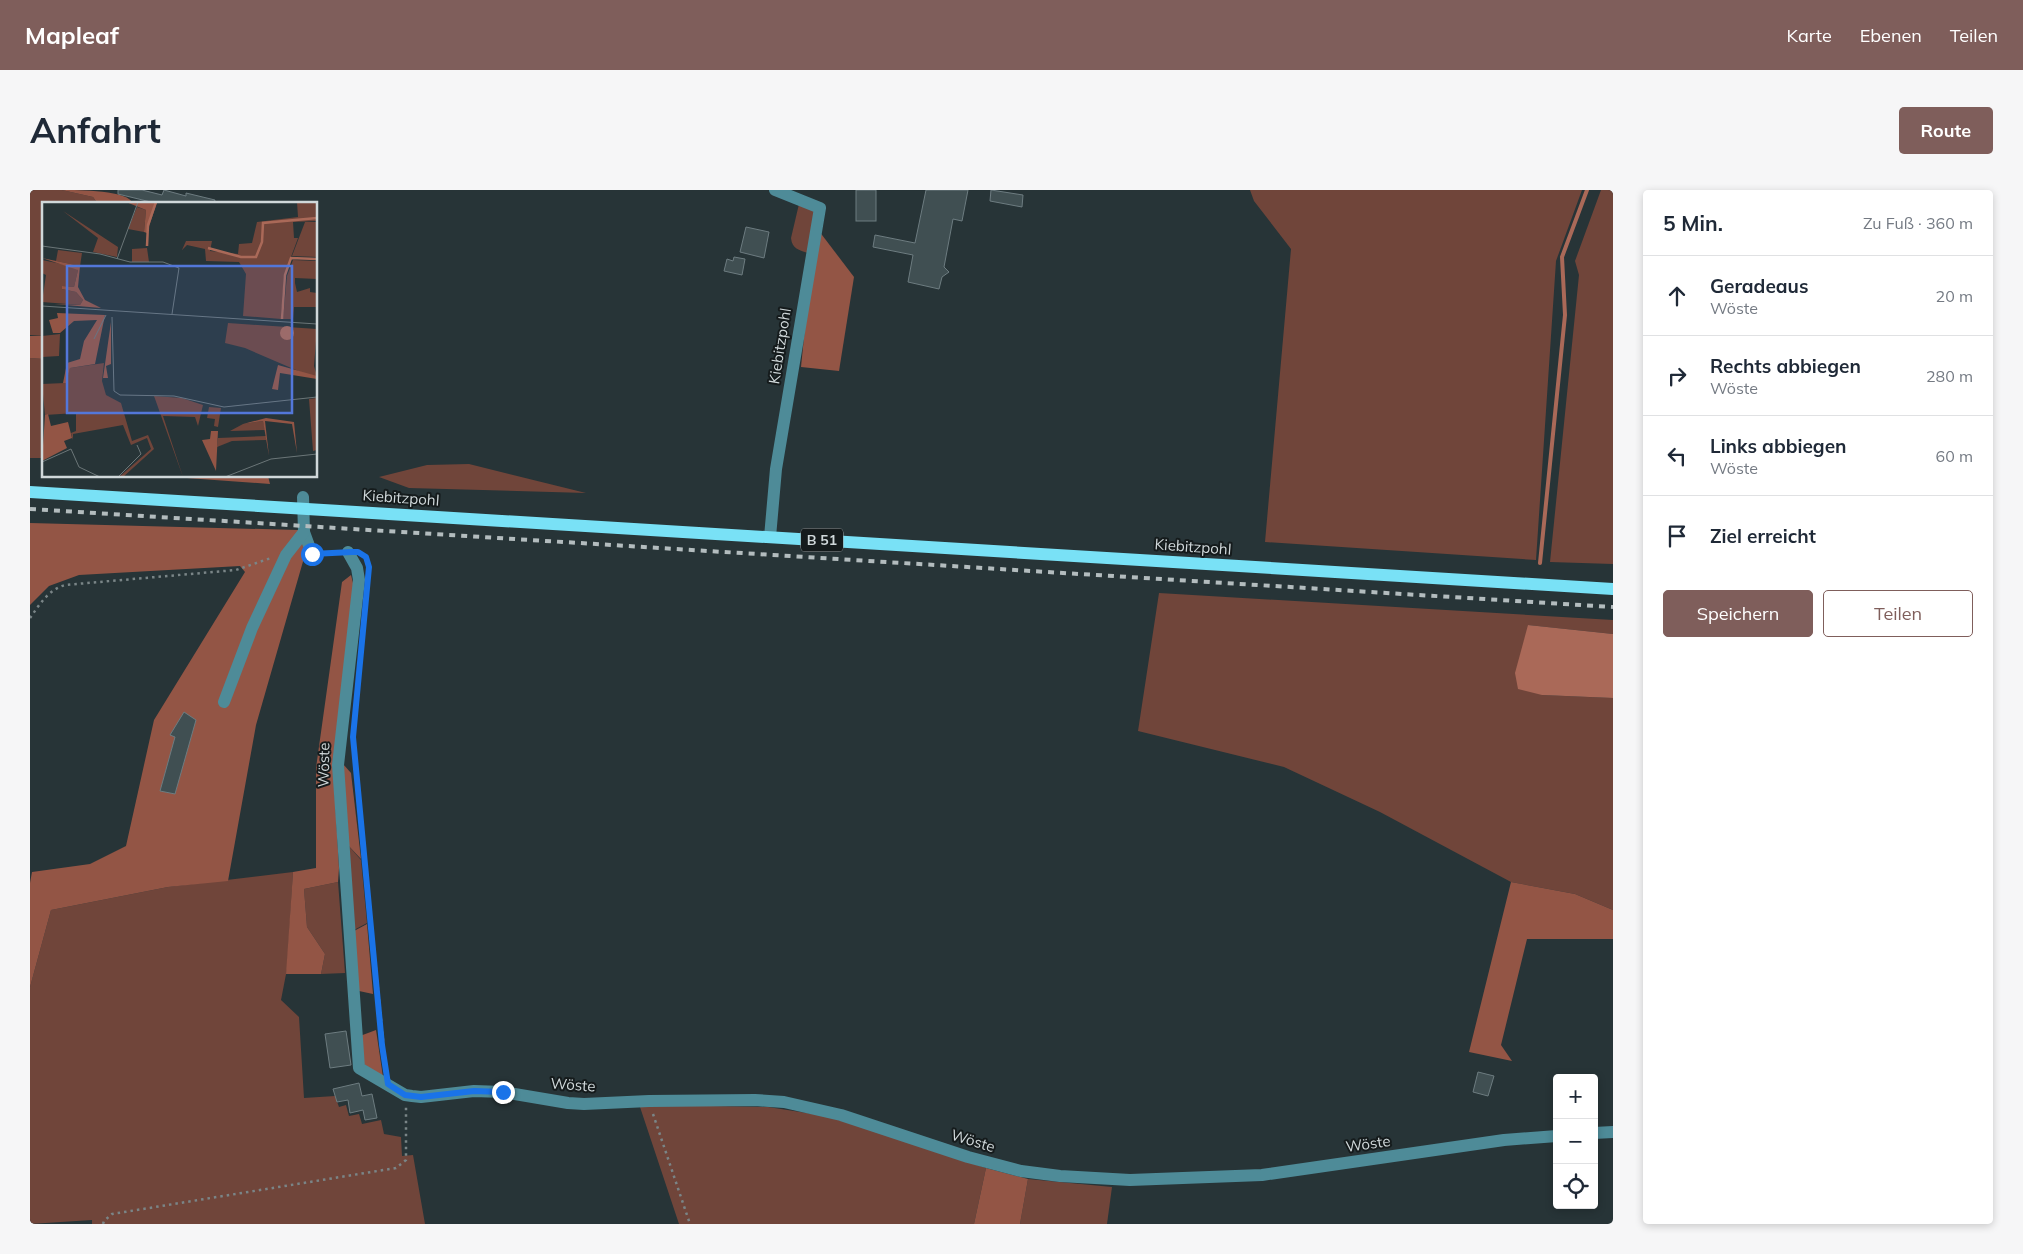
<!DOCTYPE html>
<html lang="de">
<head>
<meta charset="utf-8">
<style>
	body { margin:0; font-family:Mulish,sans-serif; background:#f6f6f7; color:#1f2937 }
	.controls { position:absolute; right:15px; bottom:15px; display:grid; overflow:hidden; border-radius:5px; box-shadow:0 2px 8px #0003 }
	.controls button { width:45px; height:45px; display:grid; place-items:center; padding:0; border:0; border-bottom:1px solid #e0e1e3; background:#fff; color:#1f2937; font:25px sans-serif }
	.stop { position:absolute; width:15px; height:15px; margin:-11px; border:4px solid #1a73e8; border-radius:50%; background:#fff }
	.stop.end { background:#1a73e8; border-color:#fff; box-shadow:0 1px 5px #0008 }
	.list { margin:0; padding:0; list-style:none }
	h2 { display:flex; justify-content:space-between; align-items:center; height:65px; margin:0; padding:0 20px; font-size:21px }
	h2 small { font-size:16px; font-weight:400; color:#747a83 }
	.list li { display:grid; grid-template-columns:32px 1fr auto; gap:15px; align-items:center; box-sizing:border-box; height:80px; padding:0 20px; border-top:1px solid #e0e1e3 }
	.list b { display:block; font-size:19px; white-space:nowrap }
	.list p { margin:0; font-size:16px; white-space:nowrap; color:#747a83 }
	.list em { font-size:16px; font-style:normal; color:#747a83 }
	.actions { display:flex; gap:10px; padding:15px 20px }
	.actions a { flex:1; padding:11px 0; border:1px solid #7f5e5b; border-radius:5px; text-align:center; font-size:18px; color:#7f5e5b }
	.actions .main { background:#7f5e5b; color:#fff }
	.icon { flex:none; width:28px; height:28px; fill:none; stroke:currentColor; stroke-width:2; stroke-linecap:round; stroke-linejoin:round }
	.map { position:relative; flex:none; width:1583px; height:1034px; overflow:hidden; border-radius:5px }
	header { display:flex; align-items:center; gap:30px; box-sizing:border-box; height:70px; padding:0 25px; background:#7f5e5b; color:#fff }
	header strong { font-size:24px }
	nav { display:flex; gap:28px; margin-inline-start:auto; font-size:18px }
	.intro { display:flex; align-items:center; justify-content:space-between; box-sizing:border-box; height:120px; padding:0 30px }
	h1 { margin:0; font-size:35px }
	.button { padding:12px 22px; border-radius:5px; background:#7f5e5b; color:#fff; font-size:18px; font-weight:700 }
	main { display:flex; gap:30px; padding:0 30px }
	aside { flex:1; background:#fff; border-radius:5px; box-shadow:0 2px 8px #0003 }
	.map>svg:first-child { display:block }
	.green { fill:#70453a }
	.forest { fill:#935545 }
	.water { fill:#aa6958 }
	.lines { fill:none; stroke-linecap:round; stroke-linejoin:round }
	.stream { stroke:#aa6958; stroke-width:4 }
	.building { fill:#404f52; stroke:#6d7c80 }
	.path { stroke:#7a8587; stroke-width:2.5; stroke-dasharray:2.5 4; stroke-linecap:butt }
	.minor { stroke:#4e8b98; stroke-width:12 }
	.major { stroke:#79e1f6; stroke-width:12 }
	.rail { stroke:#b3bcbe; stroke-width:4; stroke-dasharray:6 6; stroke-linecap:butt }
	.route { stroke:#1a73e8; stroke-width:6 }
	.labels { text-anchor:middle; stroke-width:4; stroke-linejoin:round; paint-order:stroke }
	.shield { fill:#151b1c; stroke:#989fa1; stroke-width:1 }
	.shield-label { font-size:14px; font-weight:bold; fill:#d0d8da }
	.street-label { font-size:15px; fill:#d0d8da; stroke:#151b1c }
	.inset-river { fill:none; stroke:#aa6958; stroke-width:2.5 }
	.inset-road { fill:none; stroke:#6b7678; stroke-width:1 }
	.view { fill:#5377d9; fill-opacity:0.15; stroke:#5377d9; stroke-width:2.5 }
	.inset-edge { fill:none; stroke:#d0d8da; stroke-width:2.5 }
</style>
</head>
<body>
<header>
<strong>Mapleaf</strong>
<nav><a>Karte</a><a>Ebenen</a><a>Teilen</a></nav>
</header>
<div class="intro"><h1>Anfahrt</h1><a class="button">Route</a></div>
<main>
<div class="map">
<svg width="1583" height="1034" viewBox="0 0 1583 1034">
	<rect width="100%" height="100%" fill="#273437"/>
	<g class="green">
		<path d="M0,0h32l31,7 5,7h-54v132l-14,-1z"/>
		<path d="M1220,0h332l-26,71 -20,299 -271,-18 26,-293 -37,-48z"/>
		<path d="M1571,0h12v374l-63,-2 29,-287 -4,-14z"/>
		<path d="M769,14l18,9 -9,40c-9,-3 -16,-4 -17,-15z"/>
		<path d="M0,168l14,1v99h-14z"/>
		<path d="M439,274l117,29 -177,-5 -30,-11 48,-12z"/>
		<path d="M1129,403l454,27v14l-85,-9 14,70 71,3v212l-38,-16 -64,-12 -131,-70 -96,-45 -146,-36z"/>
		<path d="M317,654l14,16 6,63 -13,7z"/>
		<path d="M263,682l-6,97 -6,31 18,17 5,81 31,-2 4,11 7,-2 3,11 10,-2 3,10 19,-4 3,14 17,3 1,19 11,-1 12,69h-333v-4l-62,4v-237l21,-77 117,-23z"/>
		<path d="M308,692l7,91 -24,1 4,-20 -18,-27 -3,-38z"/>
		<path d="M629,915l109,2 71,11 147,50 -12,56h-295l-39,-117z"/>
		<path d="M998,989l84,8 -5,37h-87z"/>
	</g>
	<g class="forest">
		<path d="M32,0c16,0 68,0 71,14h-35l-5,-7z"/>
		<path d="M789,41l35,46 -15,94 -38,-4 8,-79z"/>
		<path d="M0,146h14v23l-14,-1z"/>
		<path d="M129,286h109l2,8z"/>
		<path d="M0,333l268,7 4,6 2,22 -48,167 -28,156 -60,6 -117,23 -21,77v-104l2,-11 58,-8 36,-18 28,-126 91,-148 -5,-6 -161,9 -30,11 -19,19z"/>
		<path d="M321,385l4,16 -22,173 6,104 -1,14 -34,7 3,38 18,27 -4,20h-35l7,-102 23,-4v-100l26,-186z"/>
		<path d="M313,574l8,9 10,86 -15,-16z"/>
		<path d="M1481,692l64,12 38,16v29h-86l-26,106 11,16 -43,-9z"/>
		<path d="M337,734l6,70 -14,-3 -5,-60z"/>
		<path d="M346,840l7,47 -21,-14 -2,-27z"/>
		<path d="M956,978l42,11 -8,45h-46z"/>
	</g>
	<path class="water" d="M1498,435l85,9v64l-71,-3 -24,-6 -3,-16z"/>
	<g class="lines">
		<path class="stream" d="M1510,373l25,-248 -3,-58 25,-67"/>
	</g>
	<g class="building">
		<path d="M88,0h24l20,5 2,-5 22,6v-3l29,7 -1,4h-55l-41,-10z"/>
		<rect x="826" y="0" width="20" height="31"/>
		<path d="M896,0h42l-6,31 -9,-2 -9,48 5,5 -7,5 -3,12 -31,-7 5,-27 -40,-8 2,-12 40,8z"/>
		<path d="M961,0l32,5 -1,12 -32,-6z"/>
		<path d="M716,37l23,5 -5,26 -24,-6z"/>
		<path d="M704,67l11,2 -3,16 -18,-4 3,-12 6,2z"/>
		<path d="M154,522l12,8 -21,74 -15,-3 15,-54 -5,-2z"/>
		<path d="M316,841l5,34 -21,3 -5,-34z"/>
		<path d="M1448,882l16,4 -6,20 -15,-4z"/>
		<path d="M329,893l3,13 10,-2 5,24 -12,2 -2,-10 -13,3 -2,-13 -11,2 -4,-13z"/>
	</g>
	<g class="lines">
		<g class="path">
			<path d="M294,364l12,-1"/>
			<path d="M0,428c10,-14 18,-28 35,-33l171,-15 35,-12"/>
			<path d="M324,557l32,323"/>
			<path d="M623,924l37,110"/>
			<path d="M73,1034l1,-3 8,-7 284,-46 10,-8v-53"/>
		</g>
		<g class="minor">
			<path d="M273,307l1,35 8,22"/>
			<path d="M740,347l6,-68 44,-261 -45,-18"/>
			<path d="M318,362l9,16 2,12 -21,185 21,303 46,27 7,1 9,1 53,-6 29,1 65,11 16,1 65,-3 106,-1 29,2 57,13 127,42 53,14 39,5 70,4 132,-5 242,-35 53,-4"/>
			<path d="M194,512l28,-74 34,-73 18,-23"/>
			<path d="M1564,943l19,-1"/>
		</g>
		<path class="major" d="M0,302l1583,97"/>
		<path class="rail" d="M0,319l1583,98"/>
	</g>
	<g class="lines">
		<path class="route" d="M282,364l40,-2h6l8,5 3,10 -16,170 29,308 6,39 17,11 16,2 53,-6 29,1"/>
	</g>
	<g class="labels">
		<rect class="shield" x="771" y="338.5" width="42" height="23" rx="4"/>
		<g class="shield-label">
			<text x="792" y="355">B 51</text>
		</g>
		<g class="street-label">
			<text transform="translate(750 156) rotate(-81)" y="5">Kiebitzpohl</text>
			<text transform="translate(371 308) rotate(4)" y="5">Kiebitzpohl</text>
			<text transform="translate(1163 357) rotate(4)" y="5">Kiebitzpohl</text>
			<text transform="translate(294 575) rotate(-89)" y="5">Wöste</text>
			<text transform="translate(543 895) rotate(4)" y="5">Wöste</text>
			<text transform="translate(943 951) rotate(17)" y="5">Wöste</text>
			<text transform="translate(1338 954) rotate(-8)" y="5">Wöste</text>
		</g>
	</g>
	<g transform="translate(12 12)">
		<rect width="275" height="275" fill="#273437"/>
		<path d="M255,0h20v19l-24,1 1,16h4l-14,38 -3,43 -38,-3 3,-42 -7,-12 -33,-1 -1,-12 -18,-4 -5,5 4,-9h26l-2,10 28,3 1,-10 13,-1 5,-21 41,-5zM95,5l9,3 -2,22 -16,-3zM21,9l55,36 -1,10 -24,-5 5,-14zM263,20h12v35l-25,-1zM105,46l2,14h-17v-13zM16,48l24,3 -2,13 -24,-5zM0,58l34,7 2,3 -4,17 -12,-1v3l14,3 7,8 -3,5 -38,-3 4,-27 -4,-2zM251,58l24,1v18l-22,-1v5l2,9 13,-4v4l7,1v14h-23l-1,12h-10l4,-43zM186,121l89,6 -3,37 3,10h-7l-65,-28 -20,-5zM18,132l-1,22 -17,1v-21zM62,161l-2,18 4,14 15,8 11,38 16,-6 6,14 -31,28h-4l32,-28 -4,-11 -16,7 -8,-20 -50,9v6l-2,-7 5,-2v-18l-31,2 -3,-31 23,-1 5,-15zM112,194l28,2 21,7 -5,21 -3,-9 -32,-1 20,61zM275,196v52l-4,1 -4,-52zM167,205l12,1 -3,19 -4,-1 1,-7 -8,-1zM221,219l2,9 -35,1 13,-7zM224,234v4l-34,1 -15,6 1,-9z" fill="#70453a"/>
		<path d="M84,0h31l-10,31 -3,-1 2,-22zM0,56l38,8 -2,21 7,13 16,8 -47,-4 26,1 3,-5 -7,-8 -14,-3v-3l12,1 4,-17zM15,111l48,2 -10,49 -25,4 -4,15h-3l4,-20 13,-4 4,-18 13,-21 -23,1 -14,12h-7l-4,-13 9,-2zM69,120v42l-5,2 2,12h-5zM236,163l39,11v3l-37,-6 -2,17 -6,-1zM6,212l3,12 17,-4 4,16 -8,3 3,7 -25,13 3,-46zM224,216l28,4 3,31 -5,-29 -27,-3 4,35 -6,-35 -20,3zM169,229h7l-2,40 -14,-31 8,-1z" fill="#935545"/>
		<path d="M238 131a7 7 0 1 1 14 0a7 7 0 1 1-14 0Z" fill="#aa6958"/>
		<path class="inset-river" d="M105,44l1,-21 8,-23M166,46l33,9h15l6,-15 1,-19 54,-5M240,117l3,-44 6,-17 26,1"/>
		<path class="inset-road" d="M0,44l58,8 30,8h33l16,6 -7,46M75,57l21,-57M0,104l275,18M70,115l2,74 6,4 54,1 50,11 93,-10M52,137l12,-24M0,205v23M0,260l29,-13 8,18 21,10M76,275l23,-23 -4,-9M183,275l46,-18 46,-5"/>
		<path class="view" d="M25,64h225v147h-225z"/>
		<rect width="275" height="275" class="inset-edge"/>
	</g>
</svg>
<div class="controls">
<button>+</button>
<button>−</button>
<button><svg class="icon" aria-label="locate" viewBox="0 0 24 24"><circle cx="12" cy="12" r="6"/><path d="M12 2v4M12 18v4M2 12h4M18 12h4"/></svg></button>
</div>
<div class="stop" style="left:282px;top:364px"></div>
<div class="stop end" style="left:473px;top:902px"></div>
</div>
<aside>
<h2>5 Min.<small>Zu Fuß · 360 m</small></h2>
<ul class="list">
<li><svg class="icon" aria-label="ahead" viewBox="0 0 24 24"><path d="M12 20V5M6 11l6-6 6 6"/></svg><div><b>Geradeaus</b><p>Wöste</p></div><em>20 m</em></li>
<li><svg class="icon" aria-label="right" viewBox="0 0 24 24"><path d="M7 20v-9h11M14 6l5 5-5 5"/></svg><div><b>Rechts abbiegen</b><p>Wöste</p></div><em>280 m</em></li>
<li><svg class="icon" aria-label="left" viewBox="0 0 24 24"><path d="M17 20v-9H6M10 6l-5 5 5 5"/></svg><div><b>Links abbiegen</b><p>Wöste</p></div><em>60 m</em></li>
<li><svg class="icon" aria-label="arrive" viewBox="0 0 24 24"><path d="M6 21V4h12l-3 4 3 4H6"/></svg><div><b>Ziel erreicht</b></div></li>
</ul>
<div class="actions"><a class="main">Speichern</a><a>Teilen</a></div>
</aside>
</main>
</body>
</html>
